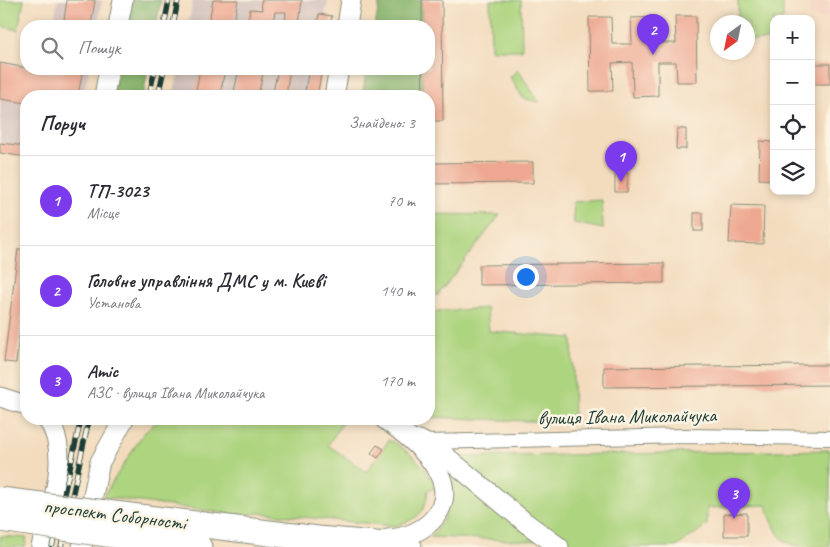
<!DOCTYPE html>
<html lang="uk">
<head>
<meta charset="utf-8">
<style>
	body { margin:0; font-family:Caveat,sans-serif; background:#f2f2f3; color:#2b2b33 }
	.controls { position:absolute; right:15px; top:15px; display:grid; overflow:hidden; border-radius:10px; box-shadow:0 2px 8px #0003 }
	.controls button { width:45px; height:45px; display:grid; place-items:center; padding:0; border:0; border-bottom:1px solid #e1e1e2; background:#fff; color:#2b2b33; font:25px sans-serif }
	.compass { position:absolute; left:710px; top:15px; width:45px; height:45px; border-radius:50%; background:#fff; box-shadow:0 2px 8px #0003; rotate:213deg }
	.you { position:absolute; left:525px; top:276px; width:18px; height:18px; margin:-12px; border:4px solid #fff; border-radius:50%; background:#1a73e8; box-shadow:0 0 0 8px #1a73e833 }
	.badge { display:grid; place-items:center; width:32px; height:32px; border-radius:50%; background:#7c3aed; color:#fff; font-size:16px; font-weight:700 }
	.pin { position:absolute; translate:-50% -41px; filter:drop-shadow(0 1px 2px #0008) }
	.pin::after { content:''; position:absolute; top:26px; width:18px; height:15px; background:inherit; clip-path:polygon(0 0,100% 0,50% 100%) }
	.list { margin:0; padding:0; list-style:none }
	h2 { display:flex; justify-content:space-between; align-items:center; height:65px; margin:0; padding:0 20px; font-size:21px }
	h2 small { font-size:16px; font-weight:400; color:#7c7c81 }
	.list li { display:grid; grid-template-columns:32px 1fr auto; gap:15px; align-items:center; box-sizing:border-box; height:90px; padding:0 20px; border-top:1px solid #e1e1e2 }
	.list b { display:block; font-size:19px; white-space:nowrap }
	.list p { margin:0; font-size:16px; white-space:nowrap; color:#7c7c81 }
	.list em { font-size:16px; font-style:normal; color:#7c7c81 }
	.icon { flex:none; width:28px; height:28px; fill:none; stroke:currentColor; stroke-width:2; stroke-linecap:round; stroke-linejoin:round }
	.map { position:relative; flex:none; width:830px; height:547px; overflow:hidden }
	.search { position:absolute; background:#fff; box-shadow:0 2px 8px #0003; left:20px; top:20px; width:415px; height:55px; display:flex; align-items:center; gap:12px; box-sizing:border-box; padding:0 18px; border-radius:20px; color:#7c7c81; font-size:19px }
	.panel { position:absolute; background:#fff; box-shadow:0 2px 8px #0003; left:20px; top:90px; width:415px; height:335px; border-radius:20px }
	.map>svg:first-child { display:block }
	.built { fill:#f5d3c1 }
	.industrial { fill:#d1c0bc }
	.green { fill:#add47f; stroke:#66885a }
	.forest { fill:#8ab66e; stroke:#547a51 }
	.building { fill:#eea790 }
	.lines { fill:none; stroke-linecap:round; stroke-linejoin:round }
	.street-casing { stroke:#898c79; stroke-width:16 }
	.secondary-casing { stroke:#898c79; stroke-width:21 }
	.highway-casing { stroke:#898c79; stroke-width:27 }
	.street { stroke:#fff; stroke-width:14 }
	.secondary { stroke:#fff; stroke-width:19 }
	.highway { stroke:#fff; stroke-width:25 }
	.rail-casing { stroke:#1f3d34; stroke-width:5.5 }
	.rail { stroke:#fcf5e5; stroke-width:4; stroke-dasharray:11; stroke-linecap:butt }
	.highway-bridge-casing { stroke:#898c79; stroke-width:27; stroke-linecap:butt }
	.highway-bridge { stroke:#fff; stroke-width:25 }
	.labels { text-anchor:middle; stroke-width:5; stroke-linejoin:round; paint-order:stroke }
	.street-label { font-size:20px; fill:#1f3d34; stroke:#fcf5e5 }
</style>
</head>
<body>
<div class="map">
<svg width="830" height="547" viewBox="0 0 830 547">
	<rect width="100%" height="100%" fill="#fcf5e5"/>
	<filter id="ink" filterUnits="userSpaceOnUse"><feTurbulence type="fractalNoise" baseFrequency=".02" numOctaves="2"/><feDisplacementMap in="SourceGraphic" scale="10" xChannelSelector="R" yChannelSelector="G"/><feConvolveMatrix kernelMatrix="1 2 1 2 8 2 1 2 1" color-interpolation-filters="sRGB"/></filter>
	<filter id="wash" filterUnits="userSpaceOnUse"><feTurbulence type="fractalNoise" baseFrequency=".0096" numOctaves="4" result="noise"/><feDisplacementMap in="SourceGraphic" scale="20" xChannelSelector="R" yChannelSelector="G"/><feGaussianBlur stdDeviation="1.12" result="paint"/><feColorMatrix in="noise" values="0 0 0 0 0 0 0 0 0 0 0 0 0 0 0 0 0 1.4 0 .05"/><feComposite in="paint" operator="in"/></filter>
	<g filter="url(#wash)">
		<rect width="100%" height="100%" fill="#f3dcbe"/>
		<path class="built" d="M809,0h21v19l-21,-2z"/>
		<g class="industrial">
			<path d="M58,0h44l-5,26h-44z"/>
			<path d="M193,0h135l-5,26h-135z"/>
			<path d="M0,62l26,4v3h63l-6,27h-57v50l-26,-3z"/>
			<path d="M179,69h137l-4,27h-139z"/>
		</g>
		<g class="green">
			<path d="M0,0h24l-6,30 -18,-4z"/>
			<path d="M490,0h31l1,50h-31z"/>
			<path d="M738,0h45v19h-9v21h-26v-18h-10z"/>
			<path d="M518,70l21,32 -16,-4 -13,-21z"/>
			<path d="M602,200l1,29 -29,-6 -1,-21z"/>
			<path d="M429,214l71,1 -63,81 -8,-12z"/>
			<path d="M487,308l2,23 83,7 2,85 -145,-6v-105z"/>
			<path d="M159,419h186l-17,26 38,27 23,-32c19,9 39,28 47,48l-8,2c-3,25 -10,28 -33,36l-134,-13 -22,2 -136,-18 40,-63z"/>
			<path d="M830,450v97c-46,0 -49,0 -64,-42l-59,3v17l-31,22h-100l-45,-26 -74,-64z"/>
			<path d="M443,461l92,80 -105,-4c27,-29 17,-40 13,-76z"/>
			<path d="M0,536l27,2 -2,9h-25z"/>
		</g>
		<g class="forest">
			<path d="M133,0h28l-5,26h-29z"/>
			<path d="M380,0h42v26h-47z"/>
			<path d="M118,69h30l-5,27h-31z"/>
			<path d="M367,69h55l1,27h-61z"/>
		</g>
		<g id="blocks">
			<g class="building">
				<path d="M67,0h28l-4,26h-28z"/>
				<path d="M213,0h25l-5,26h-25z"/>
				<path d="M261,0h41l-3,23 -14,-1 1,-10h-11l-3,14h-25l3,-17 12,1z"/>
				<path d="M422,0h20l1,121h-14v-25h-6l-1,-27h7v-43h-7z"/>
				<path d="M319,14l13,2 -2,10h-13z"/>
				<path d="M675,16h21l1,66h-20l-1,-20h-18v34l-25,1 -1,-35 -20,1 1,28h-23l-1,-74h22l1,27h20l-1,-26 25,-1 1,26h19z"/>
				<path d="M0,63l55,10v-4h28l-5,27h-52v7l-26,-4z"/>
				<rect x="811" y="64" width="19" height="20"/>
				<path d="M200,69h25l-5,27h-25z"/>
				<path d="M239,69h25l-6,27h-25z"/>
				<path d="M278,69h12l-4,27h-14z"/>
				<path d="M309,69h13l-5,27h-13z"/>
				<path d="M677,129h9v20h-10z"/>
				<path d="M760,141l14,1v38l-15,-1z"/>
				<path d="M0,143l26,3v11l-26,-4z"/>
				<path d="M533,162v21l-104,1v-21z"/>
				<path d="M615,173h13l-1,19h-12z"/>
				<path d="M731,205l33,1 -1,38 -34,-1z"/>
				<rect x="694" y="213" width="9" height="18"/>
				<path d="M18,249l8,1v32l-10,81 -12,-1z"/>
				<path d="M664,263v20l-185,2v-20z"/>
				<path d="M809,365h21v20l-226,2v-20z"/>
				<path d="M377,445l7,4 -6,9 -7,-5z"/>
				<path d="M747,513v23h-23v-22z"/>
			</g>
		</g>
	</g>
	<g filter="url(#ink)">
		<use href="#blocks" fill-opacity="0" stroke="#898c79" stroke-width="1"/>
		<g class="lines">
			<defs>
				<path id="street" d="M426,442l259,-6 145,2"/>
				<g id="secondary">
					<path d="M118,26l5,-26"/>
					<path d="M347,26l4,-26"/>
					<path d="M104,96l5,-27"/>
					<path d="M334,96l5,-27"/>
					<path d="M0,397l26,8"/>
					<path d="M384,419c19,13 41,30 53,51 22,37 -13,68 -50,69"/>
					<path d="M419,440l18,9 89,74 33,24"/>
					<path d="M41,547c9,-38 32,-94 6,-128"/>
					<path d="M82,547l18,-85 24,-43"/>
				</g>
				<g id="highway">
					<path d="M171,521l147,18 91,8"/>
					<path d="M170,543l29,4"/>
				</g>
			</defs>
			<use href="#street" class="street-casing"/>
			<use href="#secondary" class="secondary-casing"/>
			<use href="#highway" class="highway-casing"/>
			<use href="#street" class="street"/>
			<use href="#secondary" class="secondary"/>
			<use href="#highway" class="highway"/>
			<defs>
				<g id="rail">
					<path d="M164,26l5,-26"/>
					<path d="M173,26l5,-26"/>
					<path d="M149,96l6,-27"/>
					<path d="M158,96l6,-27"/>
					<path d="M52,547l29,-128"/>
					<path d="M61,547l28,-128"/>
				</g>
			</defs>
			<use href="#rail" class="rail-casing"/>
			<use href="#rail" class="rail"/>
			<defs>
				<g id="highway-bridge">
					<path d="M0,500l171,21"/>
					<path d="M0,519l170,24"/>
				</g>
			</defs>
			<use href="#highway-bridge" class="highway-bridge-casing"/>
			<use href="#highway-bridge" class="highway-bridge"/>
		</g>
	</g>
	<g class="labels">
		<g class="street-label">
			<text transform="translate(627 416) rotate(-1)" y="7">вулиця Івана Миколайчука</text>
			<text transform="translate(115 514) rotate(7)" y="7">проспект Соборності</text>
		</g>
	</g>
</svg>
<div class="controls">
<button>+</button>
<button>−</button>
<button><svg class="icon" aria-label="locate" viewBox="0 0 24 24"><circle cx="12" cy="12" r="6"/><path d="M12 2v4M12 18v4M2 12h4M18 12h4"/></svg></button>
<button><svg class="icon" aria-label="layers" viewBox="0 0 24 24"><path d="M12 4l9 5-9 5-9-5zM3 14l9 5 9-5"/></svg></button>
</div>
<svg class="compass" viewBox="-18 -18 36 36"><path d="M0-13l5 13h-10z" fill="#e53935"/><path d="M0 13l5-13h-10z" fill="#7c7c81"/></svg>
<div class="you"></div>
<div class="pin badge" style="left:621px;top:182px">1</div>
<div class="pin badge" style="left:653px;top:55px">2</div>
<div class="pin badge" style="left:734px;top:519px">3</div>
<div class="search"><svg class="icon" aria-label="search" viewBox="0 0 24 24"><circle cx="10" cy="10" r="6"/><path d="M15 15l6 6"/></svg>Пошук</div>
<section class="panel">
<h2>Поруч<small>Знайдено: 3</small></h2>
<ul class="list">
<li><span class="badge">1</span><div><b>ТП-3023</b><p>Місце</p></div><em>70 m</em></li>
<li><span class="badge">2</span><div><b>Головне управління ДМС у м. Києві</b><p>Установа</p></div><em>140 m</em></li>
<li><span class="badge">3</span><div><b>Amic</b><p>АЗС · вулиця Івана Миколайчука</p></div><em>170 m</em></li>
</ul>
</section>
</div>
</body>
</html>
